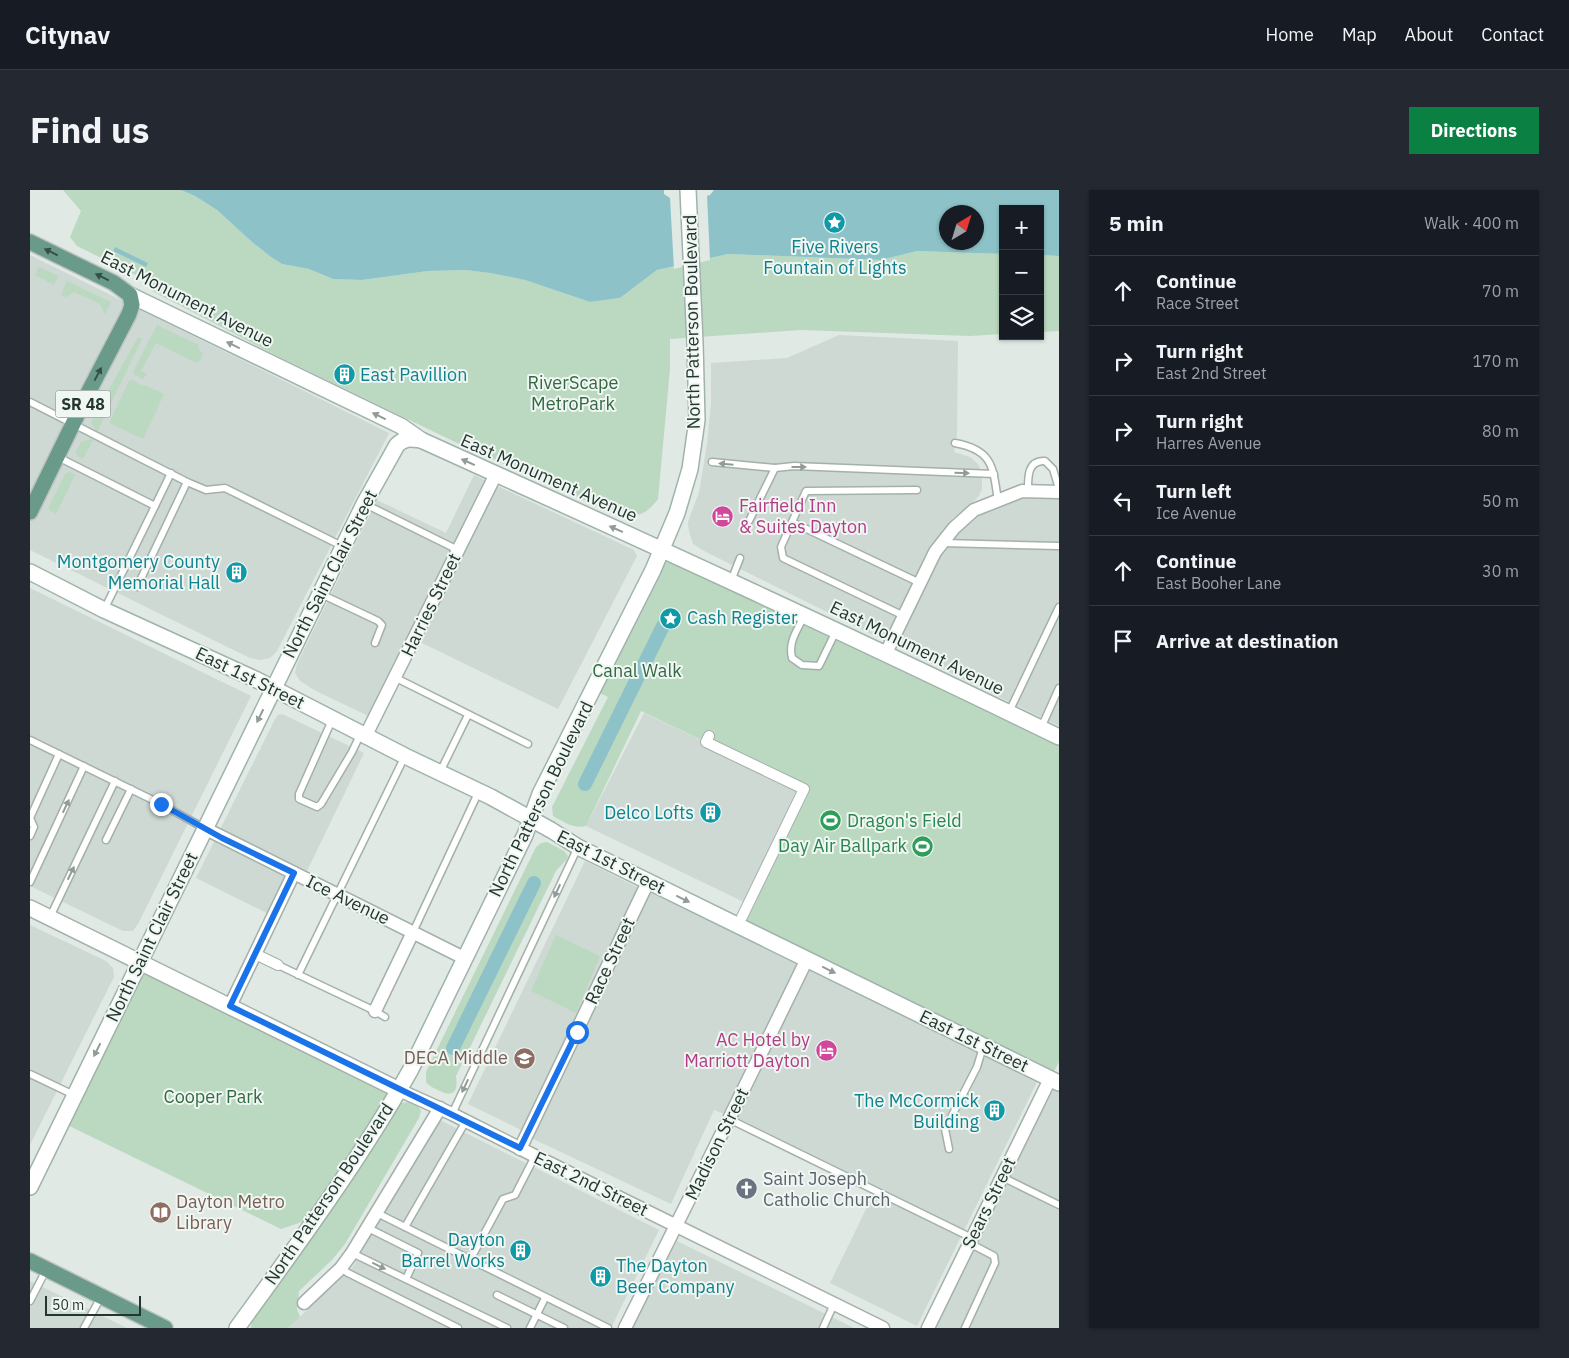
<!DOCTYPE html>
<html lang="en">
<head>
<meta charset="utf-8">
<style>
	body { margin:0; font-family:"IBM Plex Sans",sans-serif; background:#242831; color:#f1f3f6 }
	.controls { position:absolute; right:15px; top:15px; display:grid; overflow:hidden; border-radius:0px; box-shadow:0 1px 4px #0004 }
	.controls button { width:45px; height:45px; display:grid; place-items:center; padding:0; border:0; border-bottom:1px solid #363941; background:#171b24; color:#f1f3f6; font:25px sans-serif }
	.compass { position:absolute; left:909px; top:15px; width:45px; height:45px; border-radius:50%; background:#171b24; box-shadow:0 1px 4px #0004; rotate:38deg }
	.scale { position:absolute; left:15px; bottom:12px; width:96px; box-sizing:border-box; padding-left:5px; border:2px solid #233730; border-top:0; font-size:14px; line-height:18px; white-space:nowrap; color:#233730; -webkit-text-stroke:4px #f0f6f2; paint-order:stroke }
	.stop { position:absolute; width:15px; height:15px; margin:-11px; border:4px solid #1a73e8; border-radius:50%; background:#fff }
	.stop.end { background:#1a73e8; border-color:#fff; box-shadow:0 1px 5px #0008 }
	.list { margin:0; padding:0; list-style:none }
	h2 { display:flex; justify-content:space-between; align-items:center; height:65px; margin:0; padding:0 20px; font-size:21px }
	h2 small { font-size:16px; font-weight:400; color:#9ea1a6 }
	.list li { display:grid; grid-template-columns:32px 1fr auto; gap:15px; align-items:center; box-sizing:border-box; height:70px; padding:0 20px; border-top:1px solid #363941 }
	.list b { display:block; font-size:19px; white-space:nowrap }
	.list p { margin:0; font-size:16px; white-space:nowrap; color:#9ea1a6 }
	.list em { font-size:16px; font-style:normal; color:#9ea1a6 }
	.icon { flex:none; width:28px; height:28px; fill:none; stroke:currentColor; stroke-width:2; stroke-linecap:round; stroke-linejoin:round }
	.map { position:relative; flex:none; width:1029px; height:1138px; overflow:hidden; border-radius:0px }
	header { display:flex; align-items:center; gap:30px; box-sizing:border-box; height:70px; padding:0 25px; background:#171b24; border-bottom:1px solid #363941 }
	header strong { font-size:24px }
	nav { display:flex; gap:28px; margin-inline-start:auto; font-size:18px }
	.intro { display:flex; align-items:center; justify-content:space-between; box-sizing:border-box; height:120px; padding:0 30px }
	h1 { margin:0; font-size:35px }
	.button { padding:12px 22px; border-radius:0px; background:#0b8043; color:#fff; font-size:18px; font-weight:700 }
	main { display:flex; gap:30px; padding:0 30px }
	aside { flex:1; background:#171b24; border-radius:0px; box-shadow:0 1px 4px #0004 }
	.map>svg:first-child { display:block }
	.built { fill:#ced9d3 }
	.green { fill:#bbd8c1 }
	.water { fill:#8dc3c8; fill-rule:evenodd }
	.pier { fill:#e0e9e4 }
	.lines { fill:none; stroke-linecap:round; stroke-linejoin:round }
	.canal { stroke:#8dc3c8; stroke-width:14 }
	.service-casing { stroke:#a4b0aa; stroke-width:9 }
	.pedestrian-casing { stroke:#a4b0aa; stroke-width:12 }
	.minor-casing { stroke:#a4b0aa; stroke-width:15 }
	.tertiary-casing { stroke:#a4b0aa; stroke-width:18 }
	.secondary-casing { stroke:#a0b3ab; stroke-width:18 }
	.primary-casing { stroke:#bdc3c1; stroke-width:18 }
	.service { stroke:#fff; stroke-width:6 }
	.pedestrian { stroke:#fff; stroke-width:10 }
	.minor { stroke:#fff; stroke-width:12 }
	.tertiary { stroke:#fff; stroke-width:15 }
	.secondary { stroke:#fff; stroke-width:15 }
	.primary { stroke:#699a8a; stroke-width:15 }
	.oneway { fill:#345046 }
	.oneway2 { fill:#919b98 }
	.route { stroke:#1a73e8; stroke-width:6 }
	.labels { text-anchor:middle; stroke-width:4; stroke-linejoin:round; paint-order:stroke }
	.shield { fill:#f0f6f2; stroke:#60706a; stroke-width:1 }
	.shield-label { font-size:16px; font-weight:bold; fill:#233730 }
	.culture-label { font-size:18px; fill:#0d838f; stroke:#f0f6f2; text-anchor:end }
	.street-label { font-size:18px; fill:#233730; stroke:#f0f6f2 }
	.park-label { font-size:18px; fill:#326943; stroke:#f0f6f2 }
	.hotel-label { font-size:18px; fill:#b23c85; stroke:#f0f6f2; text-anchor:start }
	.leisure-label { font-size:18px; fill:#27864d; stroke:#f0f6f2; text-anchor:start }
	.education-label { font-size:18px; fill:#785e54; stroke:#f0f6f2; text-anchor:end }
	.worship-label { font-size:18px; fill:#5b616d; stroke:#f0f6f2; text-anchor:start }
</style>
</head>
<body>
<header>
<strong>Citynav</strong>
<nav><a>Home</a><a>Map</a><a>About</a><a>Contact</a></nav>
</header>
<div class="intro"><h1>Find us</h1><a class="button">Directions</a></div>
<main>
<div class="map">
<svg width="1029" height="1138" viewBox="0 0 1029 1138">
	<rect width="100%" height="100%" fill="#e0e9e4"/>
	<g class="built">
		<path d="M0,65l359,178 -112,218 -7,7 -10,2 -10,-2 -220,-108z"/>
		<path d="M809,145l119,6 -1,93 -3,18 16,5 8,7 3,7 1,8v10l-3,7 -7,7 -19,15 -14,17 -11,18 -40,80 -5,4 -4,1 -173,-86 -13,-8 -4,-12 -1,-10 11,-30 8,-48 4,-40v-41l76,-5z"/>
		<path d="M444,285l160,75 3,6 -79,153 -140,-68 -39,80 -63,-30 -16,-10 -5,-8 2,-9 80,-164 69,33z"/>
		<path d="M993,307l36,1v228l-163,-80 43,-87 18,-26 20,-18z"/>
		<path d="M0,398l221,108 -113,228 -5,7h-10l-93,-45z"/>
		<path d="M614,523l160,76 -56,115 -162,-78z"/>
		<path d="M252,524l82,39 -57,118 -10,11 -18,37 -83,-41 79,-159 3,-4z"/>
		<path d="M555,671l54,27 -58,123 -60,119 -53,-26z"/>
		<path d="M621,703l138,66 248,123 -120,244 -87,-43 44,-90 -129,-71 -31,-12 -43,94 -142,-67z"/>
		<path d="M0,735l76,36 7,7 1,9 -84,168z"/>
		<path d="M1024,898l5,3v237h-124l71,-146z"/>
		<path d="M410,930l219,110 -48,98h-323l64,-60 33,-57z"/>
		<path d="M647,1051l177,87h-222z"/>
		<path d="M0,1091l97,47h-97z"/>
	</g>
	<g class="green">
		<path d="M33,0h118l14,6 22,14 35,32 19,15 11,7 27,5 24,10 29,1 66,-9 37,-1 25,3 35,7 65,22 30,-4 37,-28 71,-16 153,6 36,-9 86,3v80l-33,2 -170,-6 -130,9v30l-12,130c-14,19 -25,19 -47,13l-156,-70 -178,-86 -123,-64 -10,-13 -67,-33 -7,-9 11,-26z"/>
		<path d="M1010,65l19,1v75l-19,1z"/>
		<path d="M9,77l19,9 -4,9 -19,-10z"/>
		<path d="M37,91l44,21 -6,12 -5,-10 -26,-12 -8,5 -5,-2z"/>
		<path d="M127,135l42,20 -1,3 5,6 -3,7 -4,2 -40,-20 -15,28 6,3 -4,5 -8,-4 -2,-3z"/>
		<path d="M108,147l4,2 -45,93 -6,-10z"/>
		<path d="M103,190l10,6 2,-1 19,9 -21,45 -34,-16 20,-42z"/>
		<path d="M61,249l2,1 -10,19 -6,-3 -1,-4 5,-10z"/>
		<path d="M40,282l5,3 -19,39 -8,-5 17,-35z"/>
		<path d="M631,358l398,191v323l-9,17 -309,-154 63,-136 -163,-78 -55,115c-13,3 -22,-4 -33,-10l-1,-9 56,-110 -15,-7z"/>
		<path d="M517,652l17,9 4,5c-2,7 -10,10 -13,17l-99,203c2,14 -1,22 -16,15 -6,-3 -10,-4 -14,-9v-10l110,-225 5,-4z"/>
		<path d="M526,745l44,21 -24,57 -45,-22z"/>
		<path d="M110,772l259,128 -82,127 -36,12 -220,-107z"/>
		<path d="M379,912l9,4 3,5 -2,7 -74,126 -13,16 -33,31 -2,18 3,8 -12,11h-37l1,-12 68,-91 77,-119 5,-3z"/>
	</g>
	<g class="water">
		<path d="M151,0h878v66l-19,-1v-46h-37v45l-86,-3 -36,9 -153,-6 -71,16 -37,28 -30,4 -65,-22 -35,-7 -25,-3 -37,1 -66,9 -29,-1 -24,-10 -27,-5 -11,-7 -19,-15 -35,-32 -22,-14zM916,22h30v30h-30z"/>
		<path d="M85,57l33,16 -2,4 -33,-16z"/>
	</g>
	<path class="pier" d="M634,0h50l-4,5 -3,1 3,64 -36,9 -4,-71 -6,-4z"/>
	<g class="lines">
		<g class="canal">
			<path d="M555,594l78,-158"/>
			<path d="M423,858l81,-165"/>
		</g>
		<defs>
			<g id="service">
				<path d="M0,212l157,80 19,8 19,-2 117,58"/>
				<path d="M925,253c38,7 38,24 43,58"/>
				<path d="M28,267l97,49 16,-33"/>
				<path d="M682,272l63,6"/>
				<path d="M998,301c0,-13 -1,-31 17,-30l8,8 6,20"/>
				<path d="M335,314l93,46"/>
				<path d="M719,331l26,-53 19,-2 200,8"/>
				<path d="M762,332l14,-31 111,-1"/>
				<path d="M914,353l115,3"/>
				<path d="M701,391l9,-23"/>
				<path d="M107,397l50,-105"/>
				<path d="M291,404l57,27 4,4 -7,18"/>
				<path d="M74,420l51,-104"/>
				<path d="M774,426c-7,15 -16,26 -12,42l10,7 17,1 17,-35"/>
				<path d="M874,426l-121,-58 -2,-11 11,-25 128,61"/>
				<path d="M364,487l134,67"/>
				<path d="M979,522l50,-105"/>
				<path d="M302,530l-33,74v5l18,8 4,-3 31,-52 9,-19"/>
				<path d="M1011,538l18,-40"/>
				<path d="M0,550l131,64 43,24"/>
				<path d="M410,582l28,-57"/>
				<path d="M0,646l4,-9 -4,-9 29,-64"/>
				<path d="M76,650l25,-51"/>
				<path d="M0,692l54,-116"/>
				<path d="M20,727l65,-136"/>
				<path d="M383,742l66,-141"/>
				<path d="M248,775l97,46 10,6"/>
				<path d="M268,785l107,-219"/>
				<path d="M0,884l44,21"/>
				<path d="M422,924l126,-267"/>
				<path d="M699,929l243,119"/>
				<path d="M919,959l-4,-20 32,-62 6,-20"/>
				<path d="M972,987l57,28"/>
				<path d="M347,1023l231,115"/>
				<path d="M375,1037l61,-106"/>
				<path d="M338,1038l50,25 -12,26"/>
				<path d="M322,1063l155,75"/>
				<path d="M440,1070l33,-61 12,-4 20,-39"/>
				<path d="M311,1078l7,5 110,55"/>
				<path d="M467,1105l67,33"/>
				<path d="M0,1111l16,-31"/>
				<path d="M54,1138l17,-31"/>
				<path d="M500,1138l15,-30"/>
				<path d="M793,1138l11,-24"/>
				<path d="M935,1138l30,-65 -1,-7 -25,-13"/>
			</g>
			<g id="pedestrian">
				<path d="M679,546l-3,6 98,47 -62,128"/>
				<path d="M225,764l23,11"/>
			</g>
			<g id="minor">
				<path d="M856,463l49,-101 19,-24 20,-18 48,-19 37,1"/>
				<path d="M336,545l130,-261"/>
				<path d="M174,638l260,130"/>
				<path d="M200,816l64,-133"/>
				<path d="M345,821l38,-79"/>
				<path d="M369,900l53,24 83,42 348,172"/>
				<path d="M490,959l128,-267"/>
				<path d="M274,1113l37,-35 11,-15 88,-145"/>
				<path d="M595,1138l104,-209 78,-160"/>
				<path d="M898,1138l122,-249"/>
			</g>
			<path id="tertiary" d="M0,718l369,182"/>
			<g id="secondary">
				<path d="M100,105l271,131 20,14c214,97 427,194 638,297"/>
				<path d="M0,382l74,38 151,69 150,77 86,41 60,33 27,17 481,236"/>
				<path d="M0,997l334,-683 33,-59c8,-8 15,-6 24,-5"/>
				<path d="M207,1138c61,-84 123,-168 174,-259l114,-234 15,-41 113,-224 24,-57 13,-44 7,-49 -2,-77 -7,-153"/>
			</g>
			<g id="primary">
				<path d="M0,52l84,41 16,12 2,10 -3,9 -40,77 -59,121"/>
				<path d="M0,1071l135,67"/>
			</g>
		</defs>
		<use href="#service" class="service-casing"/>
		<use href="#pedestrian" class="pedestrian-casing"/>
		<use href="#minor" class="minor-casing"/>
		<use href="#tertiary" class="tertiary-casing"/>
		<use href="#secondary" class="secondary-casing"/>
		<use href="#primary" class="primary-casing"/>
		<use href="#service" class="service"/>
		<use href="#pedestrian" class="pedestrian"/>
		<use href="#minor" class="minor"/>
		<use href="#tertiary" class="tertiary"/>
		<use href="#secondary" class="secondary"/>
		<use href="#primary" class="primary"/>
	</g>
	<defs><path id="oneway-solid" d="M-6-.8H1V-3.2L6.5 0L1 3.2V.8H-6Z" transform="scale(1.25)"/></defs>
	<g class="oneway">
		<use href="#oneway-solid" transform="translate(21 62) rotate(-154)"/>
		<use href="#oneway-solid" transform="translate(72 87) rotate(-154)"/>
		<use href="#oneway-solid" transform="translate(68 184) rotate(-62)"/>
	</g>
	<g class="oneway2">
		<use href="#oneway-solid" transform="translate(203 155) rotate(-154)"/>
		<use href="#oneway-solid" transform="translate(349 226) rotate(-154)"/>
		<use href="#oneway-solid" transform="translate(438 272) rotate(-156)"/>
		<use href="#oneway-solid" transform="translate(696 274) rotate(-175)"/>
		<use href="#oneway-solid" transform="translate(769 277)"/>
		<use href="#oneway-solid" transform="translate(932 283) rotate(2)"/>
		<use href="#oneway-solid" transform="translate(586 339) rotate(-156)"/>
		<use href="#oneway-solid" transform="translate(230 526) rotate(116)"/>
		<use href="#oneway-solid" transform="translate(36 616) rotate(-65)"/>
		<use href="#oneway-solid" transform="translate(41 683) rotate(-64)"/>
		<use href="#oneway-solid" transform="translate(527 701) rotate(115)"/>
		<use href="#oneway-solid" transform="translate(653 709) rotate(26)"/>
		<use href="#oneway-solid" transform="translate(799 780) rotate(26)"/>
		<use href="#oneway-solid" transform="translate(67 860) rotate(117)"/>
		<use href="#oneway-solid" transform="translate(435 896) rotate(115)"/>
		<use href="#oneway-solid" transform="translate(349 1076) rotate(26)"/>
	</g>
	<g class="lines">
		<path class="route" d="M131,614l61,34 72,35 -64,133 290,142 57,-116"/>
	</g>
	<defs>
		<symbol id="sight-disc" viewBox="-11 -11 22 22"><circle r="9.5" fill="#0f9aa8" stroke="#f0f6f2"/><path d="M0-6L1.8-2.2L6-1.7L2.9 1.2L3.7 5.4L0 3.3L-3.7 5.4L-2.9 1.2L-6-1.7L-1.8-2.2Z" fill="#fff"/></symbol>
		<symbol id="building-disc" viewBox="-11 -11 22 22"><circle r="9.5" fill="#0f9aa8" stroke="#f0f6f2"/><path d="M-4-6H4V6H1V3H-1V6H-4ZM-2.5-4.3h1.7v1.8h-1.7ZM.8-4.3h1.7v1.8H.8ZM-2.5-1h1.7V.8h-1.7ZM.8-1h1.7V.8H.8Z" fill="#fff"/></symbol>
		<symbol id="hotel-disc" viewBox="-11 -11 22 22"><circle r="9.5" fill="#d1479c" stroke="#f0f6f2"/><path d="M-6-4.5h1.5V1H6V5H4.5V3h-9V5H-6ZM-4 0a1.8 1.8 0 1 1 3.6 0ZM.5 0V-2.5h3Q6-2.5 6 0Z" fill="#fff"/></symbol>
		<symbol id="stadium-disc" viewBox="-11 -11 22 22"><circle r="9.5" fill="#2e9e5b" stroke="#f0f6f2"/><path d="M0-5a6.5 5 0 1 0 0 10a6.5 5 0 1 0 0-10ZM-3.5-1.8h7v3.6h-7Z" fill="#fff"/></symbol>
		<symbol id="school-disc" viewBox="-11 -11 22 22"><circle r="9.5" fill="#8d6e63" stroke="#f0f6f2"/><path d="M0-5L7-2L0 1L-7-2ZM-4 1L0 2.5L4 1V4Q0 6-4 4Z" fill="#fff"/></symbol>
		<symbol id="church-disc" viewBox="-11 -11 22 22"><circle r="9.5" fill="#6b7280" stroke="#f0f6f2"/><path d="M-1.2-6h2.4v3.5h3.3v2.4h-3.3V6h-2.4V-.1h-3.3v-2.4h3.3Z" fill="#fff"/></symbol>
		<symbol id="library-disc" viewBox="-11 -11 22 22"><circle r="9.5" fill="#8d6e63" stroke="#f0f6f2"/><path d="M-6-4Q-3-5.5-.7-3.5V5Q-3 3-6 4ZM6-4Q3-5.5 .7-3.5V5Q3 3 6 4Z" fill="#fff"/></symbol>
	</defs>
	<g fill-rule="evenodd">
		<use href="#sight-disc" x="792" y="20" width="25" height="25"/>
		<use href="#building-disc" x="302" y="172" width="25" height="25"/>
		<use href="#hotel-disc" x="680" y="314" width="25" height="25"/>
		<use href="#building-disc" x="194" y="370" width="25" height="25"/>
		<use href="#sight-disc" x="628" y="416" width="25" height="25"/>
		<use href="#building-disc" x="668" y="610" width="25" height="25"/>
		<use href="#stadium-disc" x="788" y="618" width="25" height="25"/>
		<use href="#stadium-disc" x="880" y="644" width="25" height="25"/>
		<use href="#hotel-disc" x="784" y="848" width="25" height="25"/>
		<use href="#school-disc" x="482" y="856" width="25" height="25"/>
		<use href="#building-disc" x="952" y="908" width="25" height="25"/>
		<use href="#church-disc" x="704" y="986" width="25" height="25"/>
		<use href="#library-disc" x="118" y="1010" width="25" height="25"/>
		<use href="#building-disc" x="478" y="1048" width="25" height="25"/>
		<use href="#building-disc" x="558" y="1074" width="25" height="25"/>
	</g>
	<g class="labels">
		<rect class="shield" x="25.5" y="200.5" width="55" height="27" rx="4"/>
		<g class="shield-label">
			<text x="53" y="220">SR 48</text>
		</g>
		<g class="culture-label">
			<text x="805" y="63" text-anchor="middle">Five Rivers<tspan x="805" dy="21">Fountain of Lights</tspan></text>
			<text x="330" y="191" text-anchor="start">East Pavillion</text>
			<text x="190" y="378">Montgomery County<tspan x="190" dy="21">Memorial Hall</tspan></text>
			<text x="657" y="434" text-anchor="start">Cash Register</text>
			<text x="664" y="629">Delco Lofts</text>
			<text x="949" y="917">The McCormick<tspan x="949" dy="21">Building</tspan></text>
			<text x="475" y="1056">Dayton<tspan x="475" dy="21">Barrel Works</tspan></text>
			<text x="586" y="1082" text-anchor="start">The Dayton<tspan x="586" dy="21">Beer Company</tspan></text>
		</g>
		<g class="street-label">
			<text transform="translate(157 109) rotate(27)" y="6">East Monument Avenue</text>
			<text transform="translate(662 132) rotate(-91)" y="6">North Patterson Boulevard</text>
			<text transform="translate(519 288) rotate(24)" y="6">East Monument Avenue</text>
			<text transform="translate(300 384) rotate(-63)" y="6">North Saint Clair Street</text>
			<text transform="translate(401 415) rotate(-64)" y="6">Harries Street</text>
			<text transform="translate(887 458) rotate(26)" y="6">East Monument Avenue</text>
			<text transform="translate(220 488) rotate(26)" y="6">East 1st Street</text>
			<text transform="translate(511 609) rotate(-64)" y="6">North Patterson Boulevard</text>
			<text transform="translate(581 672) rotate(27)" y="6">East 1st Street</text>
			<text transform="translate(318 710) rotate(26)" y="6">Ice Avenue</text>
			<text transform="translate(122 747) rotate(-64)" y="6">North Saint Clair Street</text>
			<text transform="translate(580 771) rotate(-65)" y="6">Race Street</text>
			<text transform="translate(944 851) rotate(26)" y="6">East 1st Street</text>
			<text transform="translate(687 954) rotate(-64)" y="6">Madison Street</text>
			<text transform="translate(561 994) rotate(26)" y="6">East 2nd Street</text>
			<text transform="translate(299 1004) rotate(-56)" y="6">North Patterson Boulevard</text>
			<text transform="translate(959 1013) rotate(-64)" y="6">Sears Street</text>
		</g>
		<g class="park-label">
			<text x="543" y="199">RiverScape<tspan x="543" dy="21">MetroPark</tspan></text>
			<text x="607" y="487">Canal Walk</text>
			<text x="183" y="913">Cooper Park</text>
		</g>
		<g class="hotel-label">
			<text x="709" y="322">Fairfield Inn<tspan x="709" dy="21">&amp; Suites Dayton</tspan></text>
			<text x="780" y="856" text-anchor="end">AC Hotel by<tspan x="780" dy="21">Marriott Dayton</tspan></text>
		</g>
		<g class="leisure-label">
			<text x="817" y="637">Dragon's Field</text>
			<text x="877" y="662" text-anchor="end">Day Air Ballpark</text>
		</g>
		<g class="education-label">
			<text x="478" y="874">DECA Middle</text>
			<text x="146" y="1018" text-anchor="start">Dayton Metro<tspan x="146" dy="21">Library</tspan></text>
		</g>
		<g class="worship-label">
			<text x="733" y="995">Saint Joseph<tspan x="733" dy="21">Catholic Church</tspan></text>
		</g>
	</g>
</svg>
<div class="controls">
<button>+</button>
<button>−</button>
<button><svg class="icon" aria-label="layers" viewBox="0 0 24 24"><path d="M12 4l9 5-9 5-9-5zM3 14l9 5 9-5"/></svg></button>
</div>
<svg class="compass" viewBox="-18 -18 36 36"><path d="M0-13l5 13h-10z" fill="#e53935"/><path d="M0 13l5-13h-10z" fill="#9ea1a6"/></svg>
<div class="scale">50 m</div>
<div class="stop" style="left:547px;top:842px"></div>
<div class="stop end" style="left:131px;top:614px"></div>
</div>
<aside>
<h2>5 min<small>Walk · 400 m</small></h2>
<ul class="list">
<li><svg class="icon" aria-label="ahead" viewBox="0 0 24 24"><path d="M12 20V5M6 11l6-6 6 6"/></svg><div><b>Continue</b><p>Race Street</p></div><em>70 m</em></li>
<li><svg class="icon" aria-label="right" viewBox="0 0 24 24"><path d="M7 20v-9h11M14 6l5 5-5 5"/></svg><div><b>Turn right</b><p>East 2nd Street</p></div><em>170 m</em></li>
<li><svg class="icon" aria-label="right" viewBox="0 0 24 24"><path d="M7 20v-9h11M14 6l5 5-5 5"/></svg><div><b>Turn right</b><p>Harres Avenue</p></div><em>80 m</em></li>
<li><svg class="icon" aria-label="left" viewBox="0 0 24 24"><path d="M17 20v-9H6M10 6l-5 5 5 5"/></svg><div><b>Turn left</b><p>Ice Avenue</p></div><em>50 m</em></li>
<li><svg class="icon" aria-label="ahead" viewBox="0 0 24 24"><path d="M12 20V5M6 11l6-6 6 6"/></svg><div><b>Continue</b><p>East Booher Lane</p></div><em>30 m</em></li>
<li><svg class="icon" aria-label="arrive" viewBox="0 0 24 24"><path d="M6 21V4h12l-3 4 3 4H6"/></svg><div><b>Arrive at destination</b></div></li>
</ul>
</aside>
</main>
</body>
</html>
